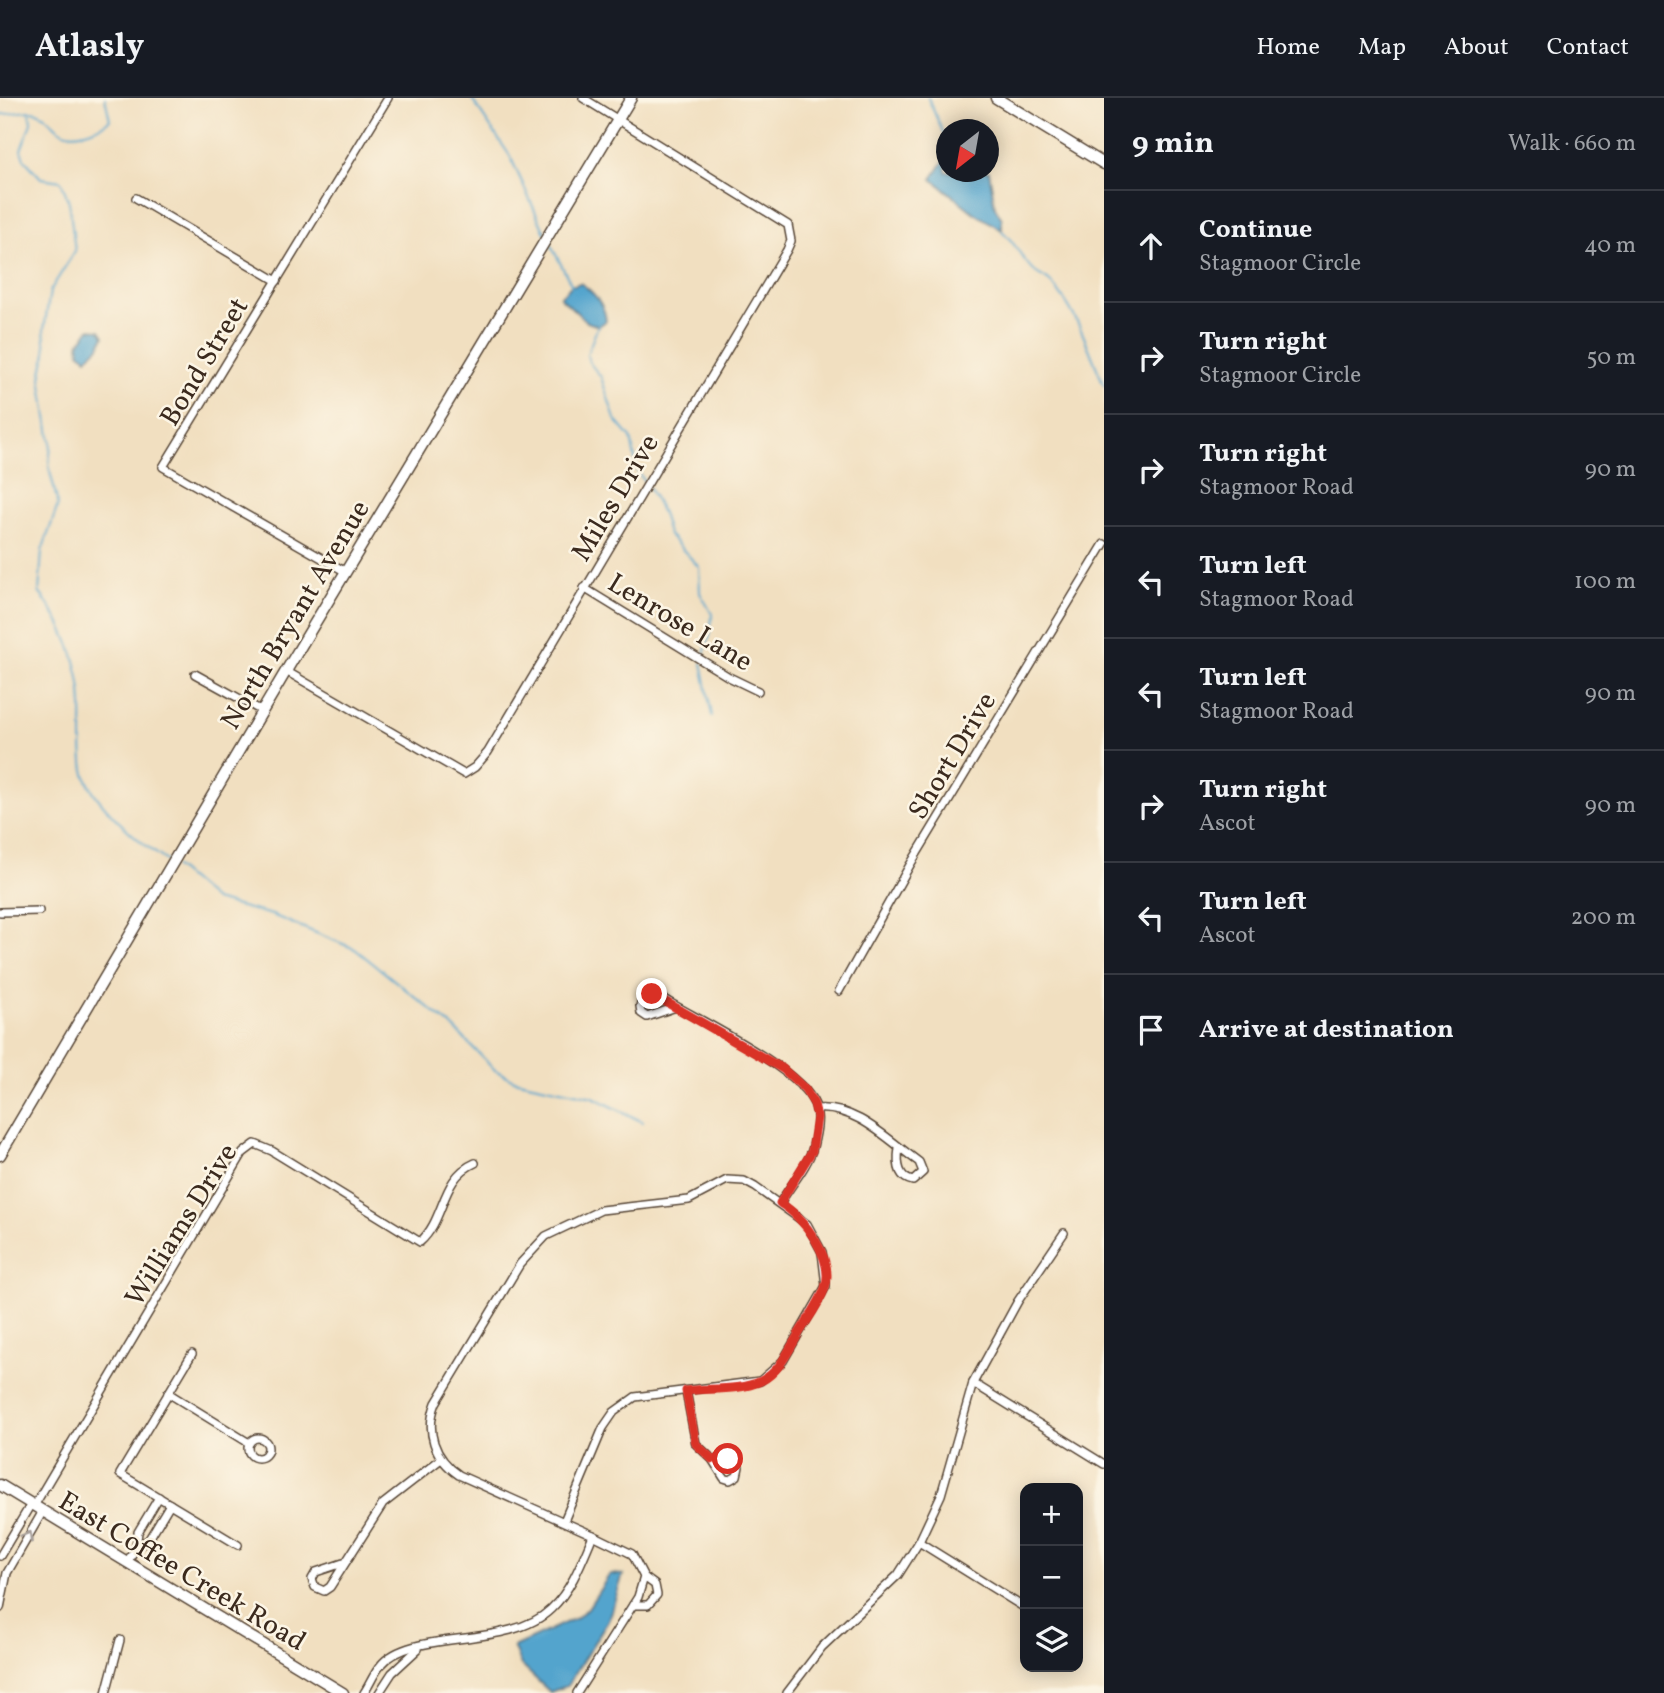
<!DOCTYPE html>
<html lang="en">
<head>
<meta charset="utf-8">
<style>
	body { margin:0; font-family:Vollkorn,serif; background:#242831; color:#f1f3f6 }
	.controls { position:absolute; right:21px; bottom:21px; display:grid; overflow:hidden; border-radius:14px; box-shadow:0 4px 18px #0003 }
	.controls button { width:63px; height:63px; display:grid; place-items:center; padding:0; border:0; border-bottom:2px solid #363941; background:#171b24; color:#f1f3f6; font:35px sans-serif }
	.compass { position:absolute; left:936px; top:21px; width:63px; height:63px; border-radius:50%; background:#171b24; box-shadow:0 4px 18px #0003; rotate:211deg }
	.stop { position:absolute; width:21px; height:21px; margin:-16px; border:5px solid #d93025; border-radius:50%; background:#fff }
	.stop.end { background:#d93025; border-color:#fff; box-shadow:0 2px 7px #0008 }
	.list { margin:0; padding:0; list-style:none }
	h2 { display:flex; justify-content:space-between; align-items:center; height:91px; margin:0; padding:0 28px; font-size:30px }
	h2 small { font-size:23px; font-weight:400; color:#9ea1a6 }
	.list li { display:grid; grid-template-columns:46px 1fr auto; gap:21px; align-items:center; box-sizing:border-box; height:112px; padding:0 28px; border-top:2px solid #363941 }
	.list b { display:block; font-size:26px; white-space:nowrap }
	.list p { margin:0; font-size:23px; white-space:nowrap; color:#9ea1a6 }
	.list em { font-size:23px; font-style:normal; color:#9ea1a6 }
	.icon { flex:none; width:38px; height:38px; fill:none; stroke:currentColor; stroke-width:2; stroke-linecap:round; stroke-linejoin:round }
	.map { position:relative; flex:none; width:1104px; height:1595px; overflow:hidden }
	header { display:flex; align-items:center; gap:42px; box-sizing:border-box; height:98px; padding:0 35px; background:#171b24; border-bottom:2px solid #363941 }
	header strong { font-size:33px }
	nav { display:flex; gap:38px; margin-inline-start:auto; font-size:24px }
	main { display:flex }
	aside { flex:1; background:#171b24 }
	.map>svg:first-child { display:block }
	.water { fill:#52a4cd; stroke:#466776; stroke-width:2 }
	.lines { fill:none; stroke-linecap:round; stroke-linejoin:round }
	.stream { stroke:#52a4cd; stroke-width:2 }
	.street-casing { stroke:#564536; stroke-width:10 }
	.secondary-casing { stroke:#564536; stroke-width:13 }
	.street { stroke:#fff; stroke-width:7 }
	.secondary { stroke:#fff; stroke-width:10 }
	.oneway { stroke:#a79f9a }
	.route { stroke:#d93025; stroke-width:9 }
	.labels { text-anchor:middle; stroke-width:5; stroke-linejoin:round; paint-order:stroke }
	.street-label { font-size:28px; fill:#3b2a1e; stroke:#fcf5e5 }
</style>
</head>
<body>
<header>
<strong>Atlasly</strong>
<nav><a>Home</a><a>Map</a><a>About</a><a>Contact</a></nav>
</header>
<main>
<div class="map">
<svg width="1104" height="1595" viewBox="0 0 1104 1595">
	<rect width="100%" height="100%" fill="#fcf5e5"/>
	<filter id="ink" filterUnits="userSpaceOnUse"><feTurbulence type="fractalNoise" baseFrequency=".0143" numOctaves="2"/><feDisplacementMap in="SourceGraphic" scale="14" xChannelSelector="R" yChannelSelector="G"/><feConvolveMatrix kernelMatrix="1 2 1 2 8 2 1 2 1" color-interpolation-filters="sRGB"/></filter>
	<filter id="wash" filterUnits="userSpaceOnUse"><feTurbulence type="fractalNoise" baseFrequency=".00686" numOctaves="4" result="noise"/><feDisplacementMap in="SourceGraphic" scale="28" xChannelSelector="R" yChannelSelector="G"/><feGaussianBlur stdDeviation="1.57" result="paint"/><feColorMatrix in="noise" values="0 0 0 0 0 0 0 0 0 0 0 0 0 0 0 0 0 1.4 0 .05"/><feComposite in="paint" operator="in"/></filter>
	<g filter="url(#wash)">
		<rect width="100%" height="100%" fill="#f1dfc0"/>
		<g class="water">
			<path d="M946,60v14l43,-1 6,36 7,12v11l-29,-18 -41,-33z"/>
			<path d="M580,185c13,8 25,22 26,38l-8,5 -11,-4 -27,-25 11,-11z"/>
			<path d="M90,231l10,1 4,6 -5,11 -12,11 -7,-5 -1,-10z"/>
			<path d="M610,1476l13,1 -15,45 -41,66 -17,6 -29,-27 -8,-18 63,-29 12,-10z"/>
		</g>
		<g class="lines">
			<g class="stream">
				<path d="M471,0l39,58 35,77"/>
				<path d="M928,0l18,41"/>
				<path d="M30,14l1,11 -10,27 3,9 17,19 20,3 8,21 6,49 -25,40 -6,39 2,23 -5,25 10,65 -2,24 9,38 -16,46 -3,41c25,31 42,72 43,113 1,18 -2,52 3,69 9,31 57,70 83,88"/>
				<path d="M0,16c13,2 25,-6 37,-2 10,3 14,11 22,17 14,11 39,0 51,-9l-5,-22"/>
				<path d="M1002,133c13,11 19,27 31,39 4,5 13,7 18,13 26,27 38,68 53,102"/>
				<path d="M549,143l23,45"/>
				<path d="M598,228l-11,28 2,8 12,15 14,42 16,19 6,32 9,14"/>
				<path d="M649,390l13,25 6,21 31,33 1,26 12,21 -2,21 -7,22"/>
				<path d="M702,565l10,53"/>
				<path d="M175,769l39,33 58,15 83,34 98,78 42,43 19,10 79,17 50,25"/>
			</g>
		</g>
	</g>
	<g filter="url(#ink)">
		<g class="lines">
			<defs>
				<g id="street">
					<path d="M136,100l141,83"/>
					<path d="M346,474l-183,-105 225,-369"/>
					<path d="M584,490l145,89 29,14"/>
					<path d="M286,573l178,103 11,-7 13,-15 299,-502 4,-9 -3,-16 -205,-127"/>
					<path d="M195,576l67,37"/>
					<path d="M0,814l39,-1"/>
					<path d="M839,893l71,-126 194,-321"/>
					<path d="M676,909l-29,10 -6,-4 -1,-7 3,-8 9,-4 10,4c36,22 138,70 153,107 5,13 1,29 -2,42 -5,19 -23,39 -33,56"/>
					<path d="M816,1011c40,-4 72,31 103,53l4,10 -10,9c-16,-3 -16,-20 -14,-33"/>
					<path d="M192,1256l-72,120 118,71"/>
					<path d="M973,1285l131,81"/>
					<path d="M686,1293l10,53 16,15 12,19 6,2 7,-4 2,-9 -5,-7 -22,-1"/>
					<path d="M168,1295l81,50"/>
					<circle cx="258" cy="1350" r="10"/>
					<path d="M34,1408l209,-353 12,-9 17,7 148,91c26,-23 20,-64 55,-79"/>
					<path d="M919,1444l106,66"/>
					<path d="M136,1450l13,-9 21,-35"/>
					<path d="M0,1458l31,-52"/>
					<path d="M127,1464l9,-14 2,-16 21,-35"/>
					<path d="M343,1465l-27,9 -4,7 3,8 9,4 6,-4 53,-83 58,-45"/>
					<path d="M633,1507h15l9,-10 -2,-10 -11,-8"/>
					<path d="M0,1510l7,-35 36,-62"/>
					<path d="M106,1595l14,-53"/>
					<path d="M364,1595c6,-9 10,-20 17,-28 30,-37 128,-15 170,-56 21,-20 31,-48 42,-74l-134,-60c-25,-17 -34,-44 -23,-72l84,-139 26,-28 55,-26 88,-10 38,-20 17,1 11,6 52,37 15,28 4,34 -43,75 -23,20 -125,16 -21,15 -11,16 -39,93"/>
					<path d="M379,1595l13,-20 26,-24"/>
					<path d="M577,1595l61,-96 6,-20 -12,-23 -39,-19"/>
					<path d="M787,1595l35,-46 76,-72 21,-33 22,-47 32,-112 45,-82 46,-68"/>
				</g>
				<g id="secondary">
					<path d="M996,0l108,66"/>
					<path d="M0,1057l286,-484 345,-573"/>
					<path d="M0,1387l343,208"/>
				</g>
			</defs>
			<use href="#street" class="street-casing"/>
			<use href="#secondary" class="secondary-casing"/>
			<use href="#street" class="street"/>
			<use href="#secondary" class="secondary"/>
		</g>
		<defs><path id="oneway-chevron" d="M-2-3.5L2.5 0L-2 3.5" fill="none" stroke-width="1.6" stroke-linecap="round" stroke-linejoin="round" transform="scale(1.75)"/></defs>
		<use class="oneway" href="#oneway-chevron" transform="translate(28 1438) rotate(-59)"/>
	</g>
	<g class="lines" filter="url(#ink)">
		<path class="route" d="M652,896l131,75 22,20 9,15 3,13 -5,34 -32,52c24,14 55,56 45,85 -6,17 -18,32 -27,47 -10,17 -19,37 -37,46 -21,10 -53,7 -75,10l10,53 16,15h16"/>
	</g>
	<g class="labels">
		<g class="street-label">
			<text transform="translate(203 263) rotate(-59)" y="10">Bond Street</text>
			<text transform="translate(614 399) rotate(-59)" y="10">Miles Drive</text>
			<text transform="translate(294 516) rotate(-59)" y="10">North Bryant Avenue</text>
			<text transform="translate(681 523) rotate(31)" y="10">Lenrose Lane</text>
			<text transform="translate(951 657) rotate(-59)" y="10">Short Drive</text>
			<text transform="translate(180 1126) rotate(-58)" y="10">Williams Drive</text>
			<text transform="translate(183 1472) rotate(31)" y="10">East Coffee Creek Road</text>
		</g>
	</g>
</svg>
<div class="controls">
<button>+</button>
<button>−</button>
<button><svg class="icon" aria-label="layers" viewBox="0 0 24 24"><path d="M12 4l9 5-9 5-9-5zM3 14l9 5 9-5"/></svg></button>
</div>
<svg class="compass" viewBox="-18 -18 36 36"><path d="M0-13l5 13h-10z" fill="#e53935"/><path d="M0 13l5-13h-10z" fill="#9ea1a6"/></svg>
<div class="stop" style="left:728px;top:1361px"></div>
<div class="stop end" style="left:652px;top:896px"></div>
</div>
<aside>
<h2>9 min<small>Walk · 660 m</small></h2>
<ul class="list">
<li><svg class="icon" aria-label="ahead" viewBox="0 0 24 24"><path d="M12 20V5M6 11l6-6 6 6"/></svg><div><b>Continue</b><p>Stagmoor Circle</p></div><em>40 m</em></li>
<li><svg class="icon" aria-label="right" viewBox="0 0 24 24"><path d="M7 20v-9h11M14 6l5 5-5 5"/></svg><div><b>Turn right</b><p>Stagmoor Circle</p></div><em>50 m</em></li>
<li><svg class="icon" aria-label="right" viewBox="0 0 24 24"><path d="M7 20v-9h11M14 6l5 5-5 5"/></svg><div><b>Turn right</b><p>Stagmoor Road</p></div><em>90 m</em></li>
<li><svg class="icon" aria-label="left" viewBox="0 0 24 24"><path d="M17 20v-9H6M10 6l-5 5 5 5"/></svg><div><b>Turn left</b><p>Stagmoor Road</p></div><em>100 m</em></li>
<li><svg class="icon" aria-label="left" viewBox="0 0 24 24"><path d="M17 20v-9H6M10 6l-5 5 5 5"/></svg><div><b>Turn left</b><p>Stagmoor Road</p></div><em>90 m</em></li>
<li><svg class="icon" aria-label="right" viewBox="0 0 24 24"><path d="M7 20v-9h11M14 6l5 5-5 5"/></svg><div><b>Turn right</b><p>Ascot</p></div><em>90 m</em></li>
<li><svg class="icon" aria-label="left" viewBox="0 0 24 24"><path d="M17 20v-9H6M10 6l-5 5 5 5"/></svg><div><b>Turn left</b><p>Ascot</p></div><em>200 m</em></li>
<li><svg class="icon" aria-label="arrive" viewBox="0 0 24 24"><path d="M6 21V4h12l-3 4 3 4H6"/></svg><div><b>Arrive at destination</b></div></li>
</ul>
</aside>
</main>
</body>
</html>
